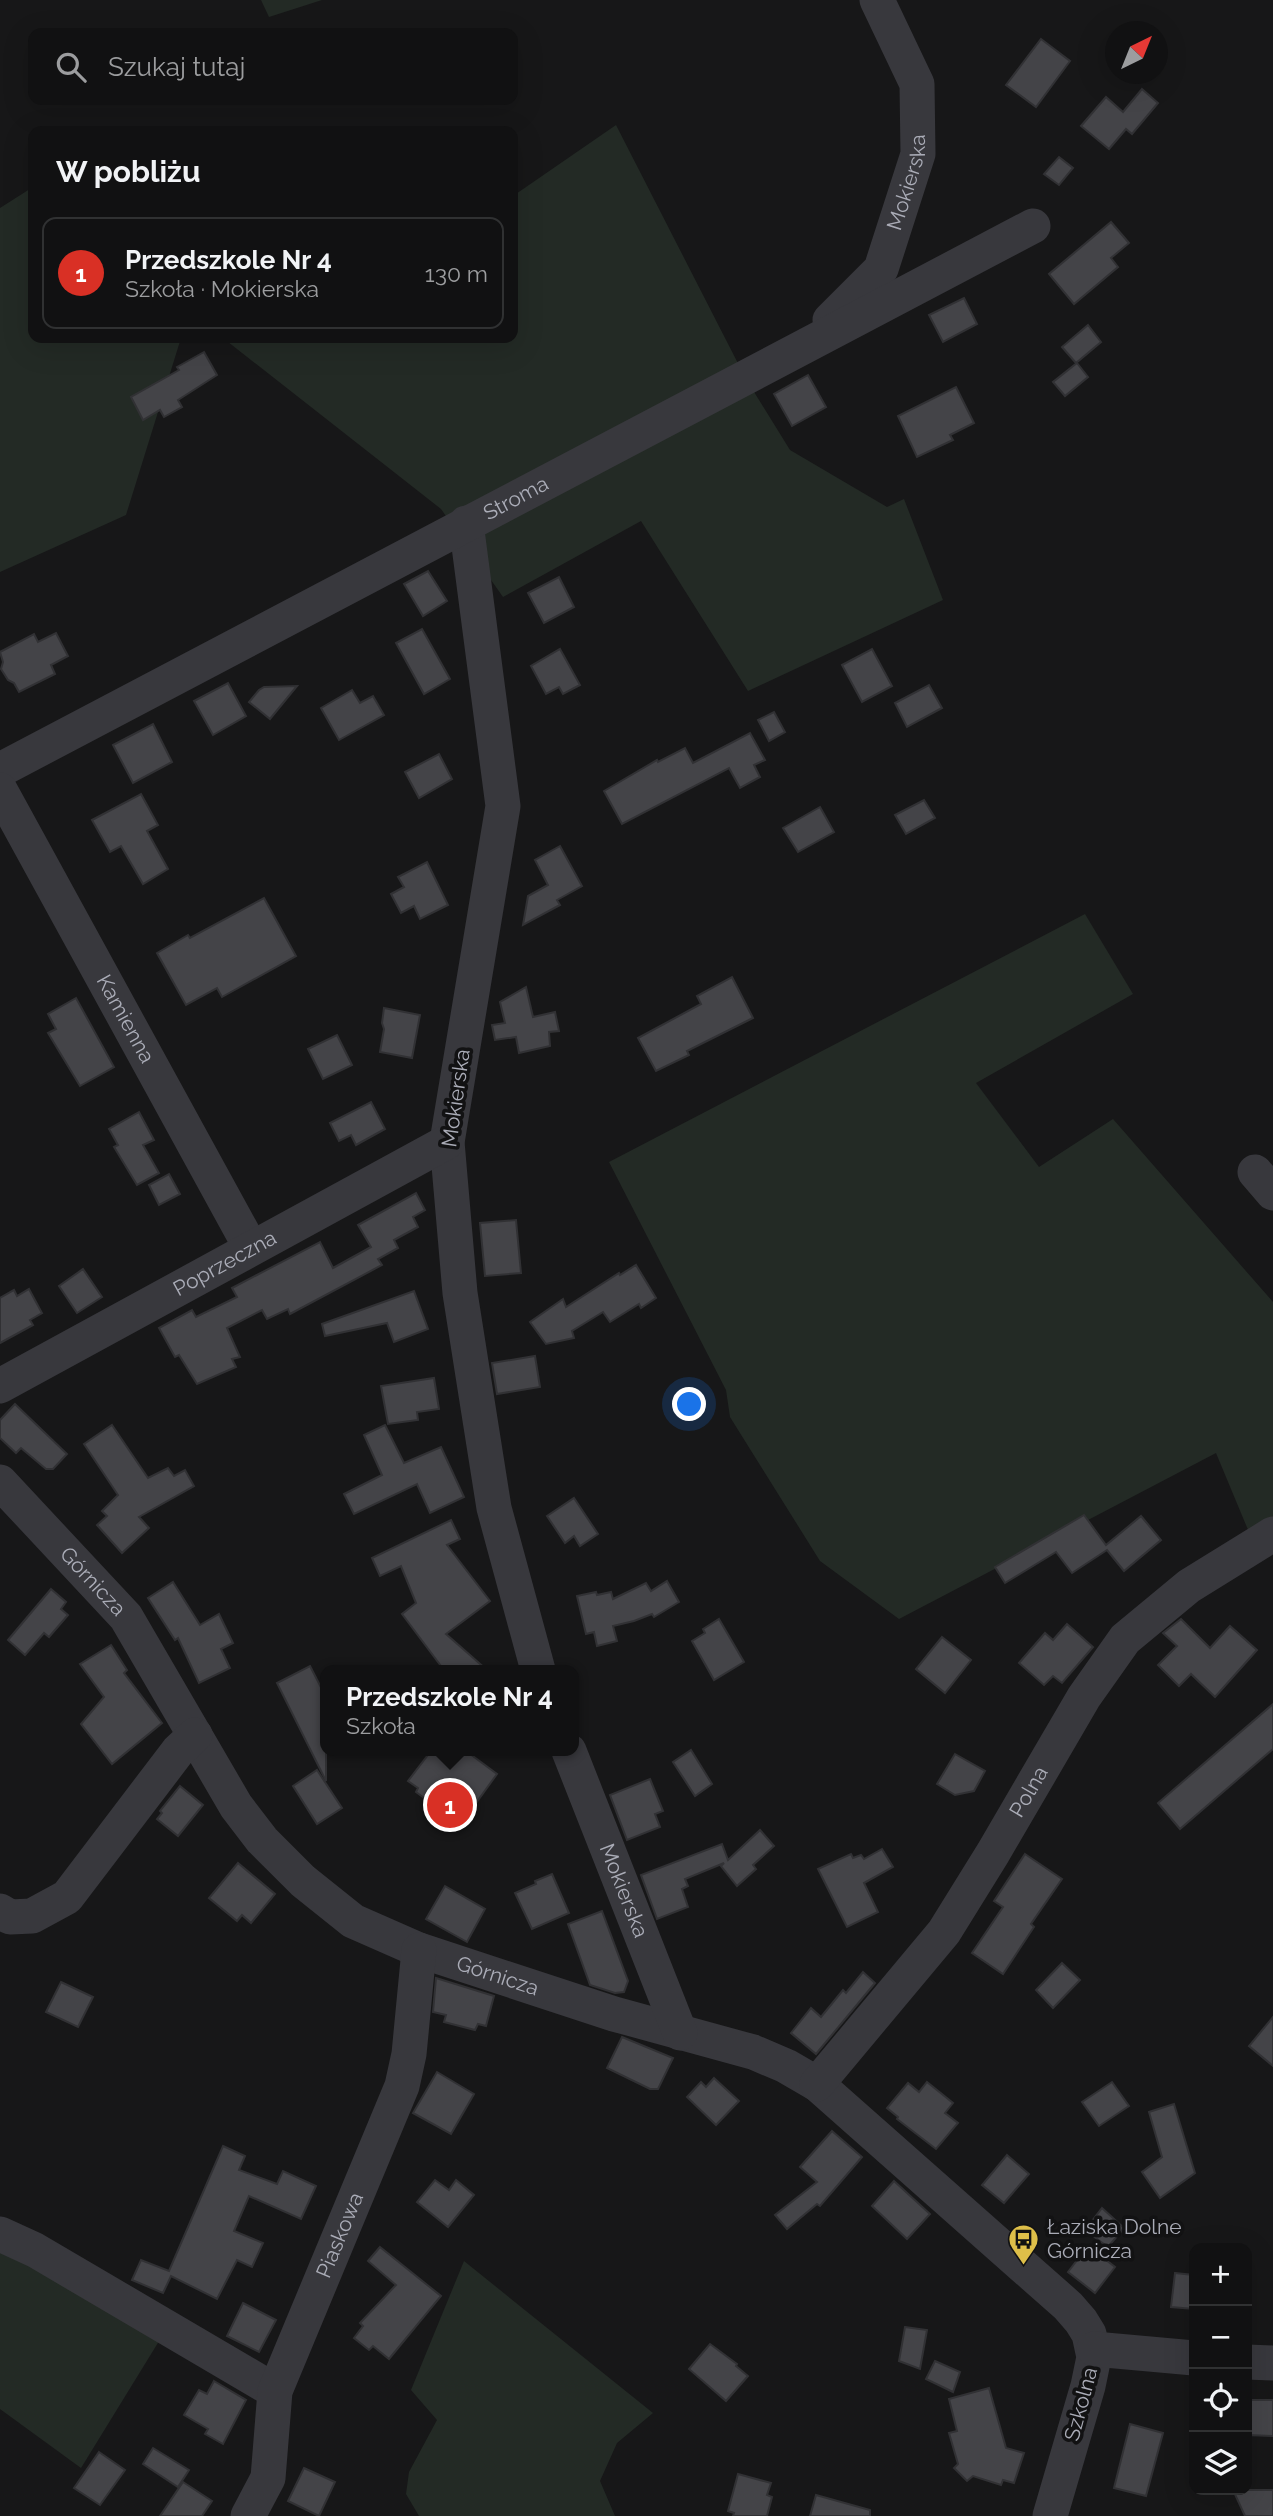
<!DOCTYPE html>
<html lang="pl">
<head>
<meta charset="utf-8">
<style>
	body { margin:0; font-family:Raleway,sans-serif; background:#1a1a1b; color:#f1f3f6 }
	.controls { position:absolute; right:21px; bottom:21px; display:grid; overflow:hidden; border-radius:14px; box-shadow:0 7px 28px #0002 }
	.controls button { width:63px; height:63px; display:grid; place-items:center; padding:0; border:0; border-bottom:2px solid #303132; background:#111112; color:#f1f3f6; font:35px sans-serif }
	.compass { position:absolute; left:1105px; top:21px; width:63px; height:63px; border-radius:50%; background:#111112; box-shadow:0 7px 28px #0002; rotate:43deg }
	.you { position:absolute; left:690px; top:1405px; width:24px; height:24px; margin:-18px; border:5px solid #fff; border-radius:50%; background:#1a73e8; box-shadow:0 0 0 10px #1a73e833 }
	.badge { display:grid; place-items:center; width:46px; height:46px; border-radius:50%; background:#d93025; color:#fff; font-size:23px; font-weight:700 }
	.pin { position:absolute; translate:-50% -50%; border:4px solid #fff; box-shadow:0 2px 7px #0006 }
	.popup { position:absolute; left:320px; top:1665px; width:259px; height:91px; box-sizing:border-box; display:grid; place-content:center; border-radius:14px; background:#111112; filter:drop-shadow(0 2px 5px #0005); font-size:23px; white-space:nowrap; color:#9c9d9f }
	.popup b { font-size:26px; color:#f1f3f6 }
	.popup::after { content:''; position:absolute; left:50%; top:100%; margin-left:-14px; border:14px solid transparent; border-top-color:#111112 }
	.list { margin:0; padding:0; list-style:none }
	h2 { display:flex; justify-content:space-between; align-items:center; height:91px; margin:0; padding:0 28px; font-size:30px }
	h2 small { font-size:23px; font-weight:400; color:#9c9d9f }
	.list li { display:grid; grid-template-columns:46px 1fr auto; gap:21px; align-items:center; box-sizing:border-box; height:112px; margin:0 14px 14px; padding:0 14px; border:2px solid #303132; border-radius:14px }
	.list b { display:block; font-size:26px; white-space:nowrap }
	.list p { margin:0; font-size:23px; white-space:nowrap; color:#9c9d9f }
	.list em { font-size:23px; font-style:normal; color:#9c9d9f }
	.icon { flex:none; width:38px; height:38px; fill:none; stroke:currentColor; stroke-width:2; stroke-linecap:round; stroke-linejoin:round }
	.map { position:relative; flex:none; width:1273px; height:2516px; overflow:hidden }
	.search { position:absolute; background:#111112; box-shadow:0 7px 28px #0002; left:28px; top:28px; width:490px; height:77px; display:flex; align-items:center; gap:18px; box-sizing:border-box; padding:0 24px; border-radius:14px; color:#9c9d9f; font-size:26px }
	.panel { position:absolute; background:#111112; box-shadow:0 7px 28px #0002; left:28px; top:126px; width:490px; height:217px; border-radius:14px }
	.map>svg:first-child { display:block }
	.green { fill:#232a25 }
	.building { fill:#444448; stroke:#313134; stroke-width:2 }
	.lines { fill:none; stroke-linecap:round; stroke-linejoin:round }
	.minor { stroke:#38383d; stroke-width:35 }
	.labels { text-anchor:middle; stroke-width:7; stroke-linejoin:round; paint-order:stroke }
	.street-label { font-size:21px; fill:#aaacb7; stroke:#121213 }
	.poi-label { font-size:21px; fill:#aaacb7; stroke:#121213; text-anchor:start }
</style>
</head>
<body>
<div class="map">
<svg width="1273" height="2516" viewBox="0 0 1273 2516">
	<rect width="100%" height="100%" fill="#171718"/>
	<g class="green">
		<path d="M261,0h61l-53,17z"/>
		<path d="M616,125l130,254 44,71 97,57 17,-8 39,101 -195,91 -107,-170 -138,76 -62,-88 -218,-171h290v-142z"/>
		<path d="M33,187v151h148l-55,177 -126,57v-364z"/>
		<path d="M1085,914l48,80 -157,89 63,84 74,-48 160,183v220l-22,15 -35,-84 -317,166 -79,-58 -90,-144 -4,-27 -117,-228z"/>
		<path d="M0,2236l164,97 -83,135 -81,-59z"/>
		<path d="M464,2261l189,152 -36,30 -17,38 15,35h-196l-13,-22 3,-22 28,-52 -26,-30z"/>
	</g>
	<g class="building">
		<path d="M1041,39l29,22 -34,46 -30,-22z"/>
		<path d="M1142,89l16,14 -26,31 -6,-5 -17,20 -28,-23 25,-29 17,15z"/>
		<path d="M1059,157l14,11 -14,17 -15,-11z"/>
		<path d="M1111,222l18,21 -18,15 7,9 -44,37 -25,-30z"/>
		<path d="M964,298l13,26 -34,18 -14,-27z"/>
		<path d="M1088,325l13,17 -25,21 -14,-16z"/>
		<path d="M204,352l13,23 -39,25 4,7 -18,10 -4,-7 -17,10 -12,-23 48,-27 -2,-3z"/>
		<path d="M1077,363l11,14 -23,19 -12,-14z"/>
		<path d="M808,375l18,32 -34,19 -18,-32z"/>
		<path d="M956,387l18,36 -24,12 3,5 -36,17 -19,-41z"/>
		<path d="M428,571l19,30 -24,15 -19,-32z"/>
		<path d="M559,577l15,30 -30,16 -16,-30z"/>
		<path d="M422,629l28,50 -26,15 -28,-51z"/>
		<path d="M56,633l12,23 -17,9 4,9 -36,18 -5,-9 -6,-3 -7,-11 2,-7 -3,-10 34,-18 4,8z"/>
		<path d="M560,649l20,36 -17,9 -4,-7 -13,7 -15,-28z"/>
		<path d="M872,649l20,37 -30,16 -20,-37z"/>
		<path d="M228,683l18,33 -33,19 -19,-34z"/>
		<path d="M929,685l13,23 -35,19 -12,-24z"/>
		<path d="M297,686l-27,33 -21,-17 10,-12 5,-3z"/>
		<path d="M352,690l8,13 13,-7 11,19 -45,25 -18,-32z"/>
		<path d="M774,712l11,20 -16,9 -11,-21z"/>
		<path d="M153,724l19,38 -39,21 -20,-38z"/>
		<path d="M750,733l15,27 -11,5 6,12 -20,11 -11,-20 -107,56 -18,-33 53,-31 1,2 27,-14 8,15z"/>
		<path d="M439,754l13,25 -33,19 -14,-26z"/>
		<path d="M141,794l17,31 -11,6 21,38 -25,15 -22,-38 -11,6 -18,-32z"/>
		<path d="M924,800l11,18 -29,16 -11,-19z"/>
		<path d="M820,807l14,25 -36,20 -15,-24z"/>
		<path d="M560,846l22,40 -25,14 3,5 -37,20 5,-29 20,-11 -13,-25z"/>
		<path d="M427,862l21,43 -28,14 -6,-13 -13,7 -10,-19 13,-7 -6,-10z"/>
		<path d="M264,898l32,58 -74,41 -5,-9 -31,17 -29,-52 31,-18 2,3z"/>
		<path d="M732,977l21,41 -66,33 2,4 -33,16 -18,-33 63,-34 -4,-8z"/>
		<path d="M526,987l7,30 22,-5 4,19 -10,1 1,14 -31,7 -3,-16 -21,3 -3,-15 13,-2 -5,-21z"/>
		<path d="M76,998l38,69 -34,19 -32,-53 8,-4 -8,-15z"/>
		<path d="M384,1008l36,7 -8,43 -32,-6 4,-23 -2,-6z"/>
		<path d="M337,1035l15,30 -29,14 -15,-30z"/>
		<path d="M371,1102l14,27 -29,16 -5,-10 -12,6 -9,-18z"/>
		<path d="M139,1112l15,28 -11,5 16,28 -22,12 -23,-38 4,-2 -9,-16z"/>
		<path d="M169,1174l11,20 -21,11 -10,-20z"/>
		<path d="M416,1193l9,17 -12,7 5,10 -24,13 4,8 -20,11 4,6 -92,49 -2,-5 -21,10 -5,-9 -35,18 13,29 -8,2 4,8 -39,17 -18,-29 -4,2 -16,-29 33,-18 4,7 41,-20 -5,-9 88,-46 13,26 38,-21 -13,-22z"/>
		<path d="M516,1220l5,53 -36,3 -5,-53z"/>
		<path d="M636,1265l20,33 -15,10 -2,-4 -29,18 -7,-10 -31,19 2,7 -28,6 -16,-22 33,-23 3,8 53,-34 1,2z"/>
		<path d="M83,1269l19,28 -25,16 -18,-27z"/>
		<path d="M29,1289l13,24 -12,7 3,5 -33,18v-45l14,-8 3,6z"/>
		<path d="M414,1291l14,38 -34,13 -7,-19 -62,13 -3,-12z"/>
		<path d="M535,1356l5,31 -43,7 -5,-31z"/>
		<path d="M434,1378l5,31 -22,3 1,8 -30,4 -7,-38z"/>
		<path d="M15,1404l52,50 -14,15h-7l-25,-21 -5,5 -16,-15v-18z"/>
		<path d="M112,1425l36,53 20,-10 6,8 11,-6 9,16 -55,31 10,11 -27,25 -25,-28 10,-9 -5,-5 16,-16 -34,-51z"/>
		<path d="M385,1425l19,38 37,-16 23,50 -34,16 -13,-29 -63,30 -10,-20 38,-19 -18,-40z"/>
		<path d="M574,1498l24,36 -18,12 -6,-10 -9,7 -18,-27z"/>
		<path d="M1084,1515l22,30 35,-29 20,24 -37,31 -17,-21 -35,23 -16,-21 -51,31 -10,-16z"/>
		<path d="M451,1520l9,19 -13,6 43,56 -44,33 41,36h-43l-42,-56 14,-11 -15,-37 -21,10 -8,-18z"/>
		<path d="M667,1581l12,21 -25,15 -2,-3 -18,7 -21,5 4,15 -20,5 -3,-14 -8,2 -9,-38 19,-4 1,3 14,-3 2,7 33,-16 5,8z"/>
		<path d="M173,1582l27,43 19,-11 14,29 -12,6 9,19 -31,15 -21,-45 -3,2 -27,-42z"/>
		<path d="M51,1589l15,13 -5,7 7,6 -19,22 -5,-4 -19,22 -17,-15z"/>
		<path d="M719,1619l25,43 -30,18 -22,-39 13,-8 -2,-4z"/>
		<path d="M1181,1619l29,29 20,-22 27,24 -42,47 -24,-23 -12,12 -21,-21 19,-19 -14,-13z"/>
		<path d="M1067,1624l26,23 -31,36 -9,-7 -9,9 -25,-22 26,-30 8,7z"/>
		<path d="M942,1637l29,23 -26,33 -29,-24z"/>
		<path d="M111,1645l16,25 -3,3 38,50 -50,41 -31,-40 23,-27 -24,-33z"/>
		<path d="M310,1666l16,31v84l-49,-98z"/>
		<path d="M1273,1704v45l-93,80 -22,-26z"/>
		<path d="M691,1750l21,34 -17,12 -22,-34z"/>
		<path d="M431,1751h35l31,23 -34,47 -22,-16 -2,4 -23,-17 2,-4 -10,-7z"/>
		<path d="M955,1754l30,17 -11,20 -19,4 -18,-11z"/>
		<path d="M317,1770l25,38 -25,16 -24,-38z"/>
		<path d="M650,1779l13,32 -8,3 5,13 -33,13 -17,-45z"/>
		<path d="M180,1786l23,19 -25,31 -21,-17 5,-6 -2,-2z"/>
		<path d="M760,1830l14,16 -21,19 3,4 -19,17 -16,-20 3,-3 -39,16 3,7 -6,3 6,18 -31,12 -16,-44 81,-31 6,16z"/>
		<path d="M882,1849l11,18 -29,16 14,29 -31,15 -29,-58 33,-15 2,4 8,-3 3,4z"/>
		<path d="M1025,1854l37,25 -31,45 3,3 -31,47 -31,-21 31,-46 -9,-6z"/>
		<path d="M238,1863l37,31 -24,29 -9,-8 -5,6 -28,-23z"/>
		<path d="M552,1874l17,39 -37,16 -17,-36 21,-9 -1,-3z"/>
		<path d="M445,1886l40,23 -18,33 -41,-23z"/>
		<path d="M602,1911l26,70 -4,11 -9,1 -25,-8 -22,-61z"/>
		<path d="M1062,1963l18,17 -27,28 -17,-18z"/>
		<path d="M863,1972l12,11 -59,71 -25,-21 20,-25 10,9 22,-27 3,3z"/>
		<path d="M436,1978l58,18 -8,30 -8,-2 -3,6 -31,-8 2,-7 -13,-3z"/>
		<path d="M61,1982l32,15 -15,30 -32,-15z"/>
		<path d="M1273,2017v49l-24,-20z"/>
		<path d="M622,2037l51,21 -15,31h-8l-43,-21z"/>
		<path d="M437,2072l37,22 -23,40 -38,-21z"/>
		<path d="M714,2078l25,23 -23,24 -29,-28 14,-15 5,5z"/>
		<path d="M927,2082l26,21 -8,10 13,10 -22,26 -39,-30 1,-2 -11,-9 21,-25 11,9z"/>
		<path d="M1112,2082l17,24 -30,20 -17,-24z"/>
		<path d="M1174,2104l21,69 -35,25 -18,-26 20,-15 -13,-45z"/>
		<path d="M832,2131l30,26 -42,49 -3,-2 -30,25 -12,-14 42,-33 -17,-15z"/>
		<path d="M223,2146l22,10 -6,14 38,14 6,-13 33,15 -15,33 -52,-23 -15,35 29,12 -11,24 -15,-7 -20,39 -46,-23 -8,17 -31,-13 9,-20 28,11z"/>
		<path d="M1007,2155l22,19 -25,29 -22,-18z"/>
		<path d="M435,2180l14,10 7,-10 18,15 -26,32 -31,-25z"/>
		<path d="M894,2181l36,33 -23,25 -35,-33z"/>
		<path d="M1102,2208l22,20 -16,19 -23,-17z"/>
		<path d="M1088,2246l27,21 -20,26 -27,-21z"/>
		<path d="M380,2247l61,49 -52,63 -16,-13 -4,4 -15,-12 9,-12 -3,-3 36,-38 -28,-24z"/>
		<path d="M1175,2273l19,2v34l-23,-2z"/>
		<path d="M243,2303l33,17 -17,32 -32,-16z"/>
		<path d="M905,2327l22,3 -7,39 -21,-8z"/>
		<path d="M710,2344l27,20 -1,2 12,10 -22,25 -37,-32z"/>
		<path d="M935,2361l25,11 -7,20 -27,-13z"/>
		<path d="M214,2381l32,19 -23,44 -18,-10 3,-5 -24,-14 15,-25 8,4z"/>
		<path d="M989,2388l17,60 18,5 -10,30 -11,-3 -2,5 -28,-9 -6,5 -13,-13 4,-4 -9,-31 8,-2 -8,-32z"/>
		<path d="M1247,2400h26v36l-26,-1z"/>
		<path d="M1130,2424l33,9 -17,63 -32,-8z"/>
		<path d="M153,2448l36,22 -11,17 -35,-23z"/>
		<path d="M99,2452l26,18 -25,35 -26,-17z"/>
		<path d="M304,2468l31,14 -16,34 -31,-15z"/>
		<path d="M738,2474l33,9 -4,12 5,2 -5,19h-34l1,-3 -6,-2z"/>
		<path d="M183,2482l29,19 -10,15h-42z"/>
		<path d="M1233,2490h40v26h-28z"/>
		<path d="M816,2495l54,15v6h-60z"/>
	</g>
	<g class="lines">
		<g class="minor">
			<path id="s1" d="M830,320l51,-51 37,-115 -1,-70 -40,-84"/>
			<path d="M466,523l37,283 -56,336 13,151 34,215 44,162"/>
			<path id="s2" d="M0,770l1033,-544"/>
			<path id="s3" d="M0,790l251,458"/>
			<path d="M1255,1172l18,21"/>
			<path id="s4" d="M0,1386l447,-244"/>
			<path id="s5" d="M0,1482l126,135 110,189 26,34 41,41 50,40 66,29 195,64 139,38 33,14 31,18 251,222 13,15 8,13 5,23 -6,29 -38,130"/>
			<path id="s6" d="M569,1751l111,282"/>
			<path d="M0,1911l10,6 22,-1 35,-19 111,-146 17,-16"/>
			<path id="s7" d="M817,2084l127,-152 49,-79 91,-156 41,-58 64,-53 84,-52"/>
			<path d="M0,2234l35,16 240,141"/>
			<path d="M1094,2349l100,9"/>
			<path d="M1247,2362l26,1"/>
			<path id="s8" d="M248,2516l20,-38 7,-87 127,-305 7,-32 10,-104"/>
		</g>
	</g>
	<defs>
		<symbol id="bus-pin" viewBox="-11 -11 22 30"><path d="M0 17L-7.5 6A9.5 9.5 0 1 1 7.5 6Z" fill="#debf49" stroke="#121213"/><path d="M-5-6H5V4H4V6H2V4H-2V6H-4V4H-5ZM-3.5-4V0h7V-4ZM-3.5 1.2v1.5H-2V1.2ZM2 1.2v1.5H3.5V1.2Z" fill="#111"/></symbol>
	</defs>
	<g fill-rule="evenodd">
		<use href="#bus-pin" x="1006" y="2222" width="35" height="47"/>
	</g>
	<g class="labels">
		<g class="street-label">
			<text dy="7" stroke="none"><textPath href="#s1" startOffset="163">Mokierska</textPath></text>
			<text dy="7" stroke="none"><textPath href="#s2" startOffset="583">Stroma</textPath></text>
			<text dy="7" stroke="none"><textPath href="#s3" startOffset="261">Kamienna</textPath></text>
			<text transform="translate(456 1098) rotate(-82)" y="7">Mokierska</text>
			<text dy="7" stroke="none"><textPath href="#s4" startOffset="256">Poprzeczna</textPath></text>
			<text dy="7" stroke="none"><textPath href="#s5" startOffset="136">Górnicza</textPath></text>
			<text dy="7" stroke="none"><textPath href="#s7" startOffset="362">Polna</textPath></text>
			<text dy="7" stroke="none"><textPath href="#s6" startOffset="150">Mokierska</textPath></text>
			<text dy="7" stroke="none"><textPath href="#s5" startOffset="723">Górnicza</textPath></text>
			<text dy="7" stroke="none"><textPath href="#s8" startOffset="299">Piaskowa</textPath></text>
			<text transform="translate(1081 2404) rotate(-75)" y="7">Szkolna</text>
		</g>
		<g class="poi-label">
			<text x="1047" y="2234">Łaziska Dolne<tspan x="1047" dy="24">Górnicza</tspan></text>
		</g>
	</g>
</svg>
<div class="controls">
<button>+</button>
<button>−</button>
<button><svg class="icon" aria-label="locate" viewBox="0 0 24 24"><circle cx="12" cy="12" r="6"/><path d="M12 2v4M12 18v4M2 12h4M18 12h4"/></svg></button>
<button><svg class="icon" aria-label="layers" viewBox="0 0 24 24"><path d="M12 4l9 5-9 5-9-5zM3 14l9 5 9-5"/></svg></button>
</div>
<svg class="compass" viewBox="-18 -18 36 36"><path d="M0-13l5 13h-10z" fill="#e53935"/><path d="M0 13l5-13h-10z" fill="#9c9d9f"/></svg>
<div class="you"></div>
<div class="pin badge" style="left:450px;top:1805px">1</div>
<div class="popup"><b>Przedszkole Nr 4</b>Szkoła</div>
<div class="search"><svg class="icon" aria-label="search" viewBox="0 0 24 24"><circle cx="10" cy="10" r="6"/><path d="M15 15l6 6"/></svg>Szukaj tutaj</div>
<section class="panel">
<h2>W pobliżu<small></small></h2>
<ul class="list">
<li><span class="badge">1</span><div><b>Przedszkole Nr 4</b><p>Szkoła · Mokierska</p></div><em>130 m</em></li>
</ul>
</section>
</div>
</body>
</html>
